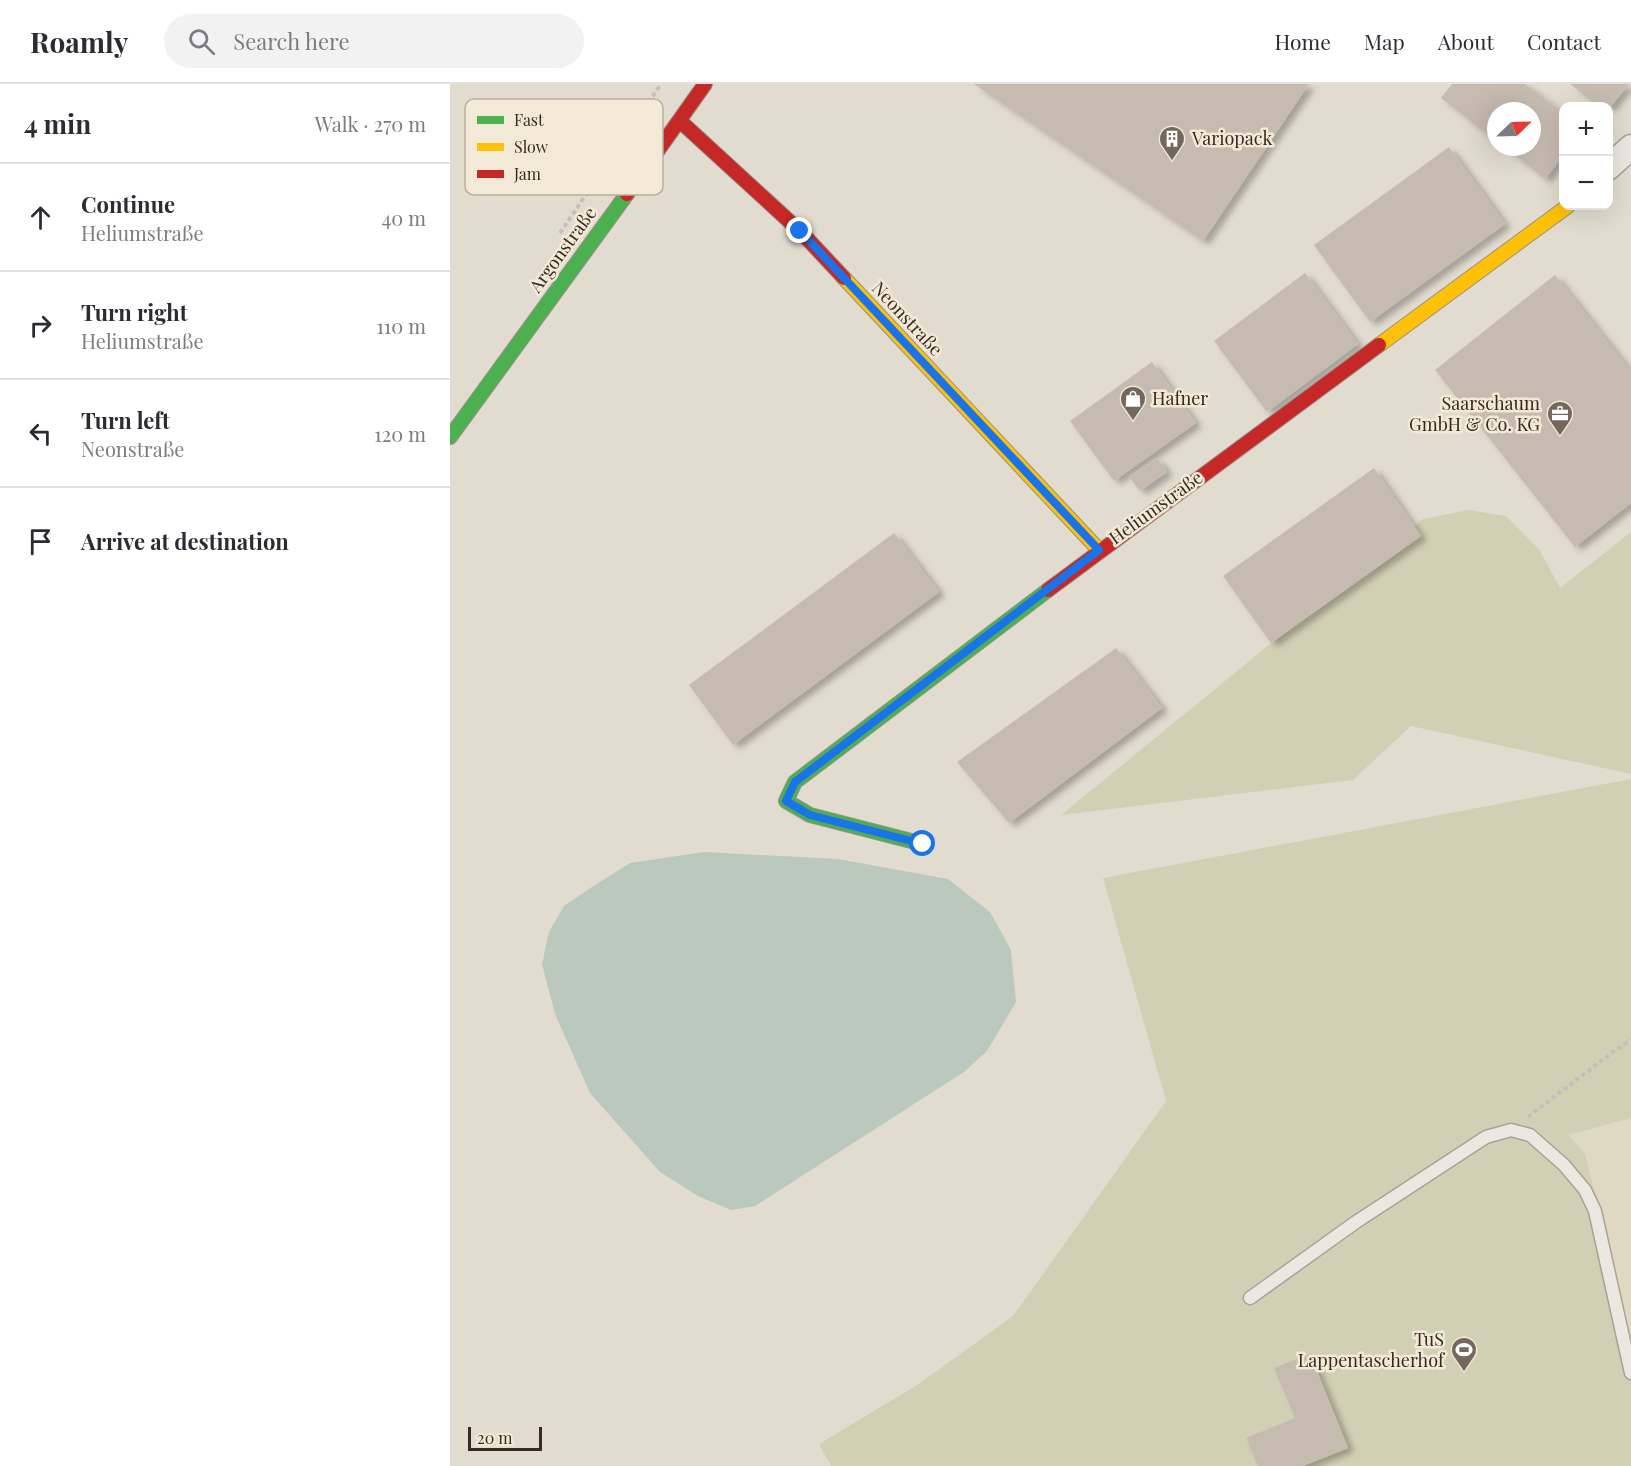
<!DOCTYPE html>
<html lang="en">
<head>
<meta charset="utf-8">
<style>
	body { margin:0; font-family:"Playfair Display",serif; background:#f2f2f3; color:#2b2b33 }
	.controls { position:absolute; right:18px; top:18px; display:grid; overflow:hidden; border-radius:12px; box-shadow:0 6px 24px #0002 }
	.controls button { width:54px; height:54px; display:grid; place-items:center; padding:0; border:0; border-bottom:2px solid #e1e1e2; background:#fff; color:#2b2b33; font:30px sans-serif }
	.compass { position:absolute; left:1037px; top:18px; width:54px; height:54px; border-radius:50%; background:#fff; box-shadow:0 6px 24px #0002; rotate:67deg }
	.scale { position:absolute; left:18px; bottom:15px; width:74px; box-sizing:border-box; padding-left:6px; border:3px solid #362a21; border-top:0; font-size:16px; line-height:21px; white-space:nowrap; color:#362a21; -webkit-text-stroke:4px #f2e9d7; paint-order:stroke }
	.stop { position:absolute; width:18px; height:18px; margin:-14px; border:4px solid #1a73e8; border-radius:50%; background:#fff }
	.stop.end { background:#1a73e8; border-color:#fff; box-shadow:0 2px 6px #0008 }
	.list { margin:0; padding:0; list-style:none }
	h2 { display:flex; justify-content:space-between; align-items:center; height:78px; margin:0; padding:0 24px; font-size:26px }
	h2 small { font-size:20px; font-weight:400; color:#7c7c81 }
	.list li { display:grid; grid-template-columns:39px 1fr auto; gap:18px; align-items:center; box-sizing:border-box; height:108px; padding:0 24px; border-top:2px solid #e1e1e2 }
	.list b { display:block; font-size:22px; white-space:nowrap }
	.list p { margin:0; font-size:20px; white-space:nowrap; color:#7c7c81 }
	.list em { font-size:20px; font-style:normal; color:#7c7c81 }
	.icon { flex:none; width:33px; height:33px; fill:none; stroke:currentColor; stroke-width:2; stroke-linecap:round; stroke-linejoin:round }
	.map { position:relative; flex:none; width:1181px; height:1382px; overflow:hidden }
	header { display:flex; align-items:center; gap:36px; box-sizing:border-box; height:84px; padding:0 30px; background:#fff; border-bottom:2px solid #e1e1e2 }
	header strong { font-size:28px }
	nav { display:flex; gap:33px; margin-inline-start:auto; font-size:21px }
	.search { width:420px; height:54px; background:#f2f2f3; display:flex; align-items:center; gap:15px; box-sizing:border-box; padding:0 21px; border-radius:33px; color:#7c7c81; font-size:22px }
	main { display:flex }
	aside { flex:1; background:#fff }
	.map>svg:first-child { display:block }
	.farmland { fill:#e0d9c2 }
	.green { fill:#d2d0b4 }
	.water { fill:#bac8be }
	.building { fill:#c6bbb1; filter:url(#shadow) }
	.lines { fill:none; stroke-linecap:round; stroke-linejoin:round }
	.lane-casing { stroke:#a8a298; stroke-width:15 }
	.street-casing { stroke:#a8a298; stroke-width:27 }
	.fast-casing { stroke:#989188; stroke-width:16 }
	.slow-casing { stroke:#989188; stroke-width:16 }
	.jam-casing { stroke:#989188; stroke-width:16 }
	.path { stroke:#c4bfb7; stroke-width:4; stroke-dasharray:4.5 3; stroke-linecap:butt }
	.lane { stroke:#ebe8e1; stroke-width:12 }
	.street { stroke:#ebe8e1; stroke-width:24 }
	.fast { stroke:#4caf50; stroke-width:14 }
	.slow { stroke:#ffc107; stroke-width:14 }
	.jam { stroke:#c62828; stroke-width:14 }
	.route { stroke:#1a73e8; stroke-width:8 }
	.labels { text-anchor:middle; stroke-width:5; stroke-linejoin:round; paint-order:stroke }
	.poi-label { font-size:18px; fill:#362a21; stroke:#f2e9d7; text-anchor:start }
	.street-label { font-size:18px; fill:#362a21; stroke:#f2e9d7 }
	.key { fill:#f2e9d7; stroke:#bab0a0; stroke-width:1.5 }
	.key-label { font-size:16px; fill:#362a21 }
</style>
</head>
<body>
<header>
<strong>Roamly</strong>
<div class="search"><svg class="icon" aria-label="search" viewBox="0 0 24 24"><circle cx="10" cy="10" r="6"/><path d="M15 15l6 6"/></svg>Search here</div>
<nav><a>Home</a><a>Map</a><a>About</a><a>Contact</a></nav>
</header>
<main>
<aside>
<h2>4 min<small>Walk · 270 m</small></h2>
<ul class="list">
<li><svg class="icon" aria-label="ahead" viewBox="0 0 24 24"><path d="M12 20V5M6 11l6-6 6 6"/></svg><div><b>Continue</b><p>Heliumstraße</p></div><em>40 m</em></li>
<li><svg class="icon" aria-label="right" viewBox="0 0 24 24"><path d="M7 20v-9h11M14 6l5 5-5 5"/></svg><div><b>Turn right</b><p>Heliumstraße</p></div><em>110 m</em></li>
<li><svg class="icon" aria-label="left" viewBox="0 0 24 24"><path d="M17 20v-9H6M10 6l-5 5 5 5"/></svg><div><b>Turn left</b><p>Neonstraße</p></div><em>120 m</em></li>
<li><svg class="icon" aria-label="arrive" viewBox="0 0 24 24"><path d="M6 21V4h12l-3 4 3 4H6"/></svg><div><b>Arrive at destination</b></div></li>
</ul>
</aside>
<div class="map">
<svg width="1181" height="1382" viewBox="0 0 1181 1382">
	<defs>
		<filter id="shadow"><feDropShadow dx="6" dy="4" stdDeviation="3" flood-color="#0004"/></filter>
	</defs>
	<rect width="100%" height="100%" fill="#e2dcd0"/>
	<path class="farmland" d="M1181,1034v218l-46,-182 -17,-19z"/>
	<g class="green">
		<path d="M1018,426l38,6 33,33 21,39 71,-56v242l-220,-48 -58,54 -292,35 362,-296z"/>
		<path d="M1181,695v339l-62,17 16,19 46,182v130h-800l-12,-22 98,-59 96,-69 153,-215 -63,-223z"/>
	</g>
	<path class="water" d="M254,768l134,7 110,20 42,33 21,38 5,52 -29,49 -23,21 -209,134 -24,4 -33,-14 -38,-24 -70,-79 -35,-79 -13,-50 7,-32 15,-26 28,-19 38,-24z"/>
	<g class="building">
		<path d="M524,0h335l-106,157z"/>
		<path d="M1002,0h73l39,30v41l-19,24 -41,-32h28v-36h-36v30l-55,-43z"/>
		<path d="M1120,0h59l-21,26v-4h-10z"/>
		<path d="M999,63l56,77 -135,98 -56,-77z"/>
		<path d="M855,189l53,71 -91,68 -53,-71z"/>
		<path d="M1105,191l76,97v131l-56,44 -140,-177z"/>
		<path d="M702,278l44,61 -82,58 -44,-60z"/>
		<path d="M707,374l10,14 -27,19 -11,-14z"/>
		<path d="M924,384l47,68 -150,107 -48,-67z"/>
		<path d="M444,449l45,59 -206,153 -44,-60z"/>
		<path d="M666,564l46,60 -153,115 -52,-61z"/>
		<path d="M860,1270l38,94 -45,18h-45l-12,-28 49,-20 -21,-50z"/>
	</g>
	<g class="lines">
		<defs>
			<path id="lane" d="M800,1214l106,-76 130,-85 25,-7 19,5 34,30 21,25 10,21 36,162"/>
			<path id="street" d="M1158,84l23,-21"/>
			<g id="fast">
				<path d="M0,353l177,-243"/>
				<path d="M473,760l-113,-29 -24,-14 9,-19 253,-192"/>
			</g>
			<g id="slow">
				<path d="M394,194l255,272"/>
				<path d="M929,261l189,-139"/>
			</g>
			<g id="jam">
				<path d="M230,37l120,110 44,47"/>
				<path d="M177,110l78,-110"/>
				<path d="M598,506l331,-245"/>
			</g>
		</defs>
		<use href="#lane" class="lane-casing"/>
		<use href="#street" class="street-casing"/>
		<use href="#fast" class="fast-casing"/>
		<use href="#slow" class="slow-casing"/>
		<use href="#jam" class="jam-casing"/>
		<g class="path">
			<path d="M110,149l101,-149"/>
			<path d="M1078,1033l86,-66 17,-11"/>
		</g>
		<use href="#lane" class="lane"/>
		<use href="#street" class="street"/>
		<use href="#fast" class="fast"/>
		<use href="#slow" class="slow"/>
		<use href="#jam" class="jam"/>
	</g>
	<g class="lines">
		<path class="route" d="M350,147l299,319 -304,232 -9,19 24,14 113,29"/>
	</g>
	<defs>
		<symbol id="building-pin" viewBox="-11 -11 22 30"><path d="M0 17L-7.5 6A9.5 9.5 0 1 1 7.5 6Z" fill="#72685e" stroke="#f2e9d7"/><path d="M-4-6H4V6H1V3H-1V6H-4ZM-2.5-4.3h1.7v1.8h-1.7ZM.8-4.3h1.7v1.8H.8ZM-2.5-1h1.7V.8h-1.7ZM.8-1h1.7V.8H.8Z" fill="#fff"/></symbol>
		<symbol id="shop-pin" viewBox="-11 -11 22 30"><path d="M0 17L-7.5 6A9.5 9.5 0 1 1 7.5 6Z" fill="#72685e" stroke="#f2e9d7"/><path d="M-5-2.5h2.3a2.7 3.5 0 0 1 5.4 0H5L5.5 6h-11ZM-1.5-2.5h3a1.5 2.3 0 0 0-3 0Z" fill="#fff"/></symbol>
		<symbol id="office-pin" viewBox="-11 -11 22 30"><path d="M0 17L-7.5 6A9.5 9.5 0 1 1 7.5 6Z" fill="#72685e" stroke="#f2e9d7"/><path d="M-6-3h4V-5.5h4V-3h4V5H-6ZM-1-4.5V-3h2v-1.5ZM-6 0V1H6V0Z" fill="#fff"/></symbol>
		<symbol id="stadium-pin" viewBox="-11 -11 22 30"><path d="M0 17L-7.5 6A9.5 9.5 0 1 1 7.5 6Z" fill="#72685e" stroke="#f2e9d7"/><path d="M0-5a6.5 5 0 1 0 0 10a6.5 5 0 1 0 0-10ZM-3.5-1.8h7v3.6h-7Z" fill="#fff"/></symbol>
	</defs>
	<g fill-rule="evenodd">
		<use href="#building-pin" x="707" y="40" width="30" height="40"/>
		<use href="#shop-pin" x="668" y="300" width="30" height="40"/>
		<use href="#office-pin" x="1095" y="315" width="30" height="40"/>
		<use href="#stadium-pin" x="999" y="1251" width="30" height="40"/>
	</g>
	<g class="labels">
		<g class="poi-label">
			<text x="742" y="61">Variopack</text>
			<text x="702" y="321">Hafner</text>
			<text x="1090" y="326" text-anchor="end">Saarschaum<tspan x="1090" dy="21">GmbH &amp; Co. KG</tspan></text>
			<text x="994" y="1262" text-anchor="end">TuS<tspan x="994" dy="21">Lappentascherhof</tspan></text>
		</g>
		<g class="street-label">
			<text transform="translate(113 166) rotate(-54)" y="6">Argonstraße</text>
			<text transform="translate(457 235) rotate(47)" y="6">Neonstraße</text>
			<text transform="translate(706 424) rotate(-36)" y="6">Heliumstraße</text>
		</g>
	</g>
	<rect x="15" y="15" width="198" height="96" rx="9" class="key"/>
	<rect x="27" y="32" width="27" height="8" fill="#4caf50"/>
	<rect x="27" y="59" width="27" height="8" fill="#ffc107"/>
	<rect x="27" y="86" width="27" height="8" fill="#c62828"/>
	<g class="key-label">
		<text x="64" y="42">Fast</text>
		<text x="64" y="69">Slow</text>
		<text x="64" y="96">Jam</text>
	</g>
</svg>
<div class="controls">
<button>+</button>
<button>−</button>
</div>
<svg class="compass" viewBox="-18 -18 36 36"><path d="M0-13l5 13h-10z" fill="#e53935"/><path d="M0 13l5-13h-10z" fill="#7c7c81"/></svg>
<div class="scale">20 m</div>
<div class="stop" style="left:473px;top:760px"></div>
<div class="stop end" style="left:350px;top:147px"></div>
</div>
</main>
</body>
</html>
